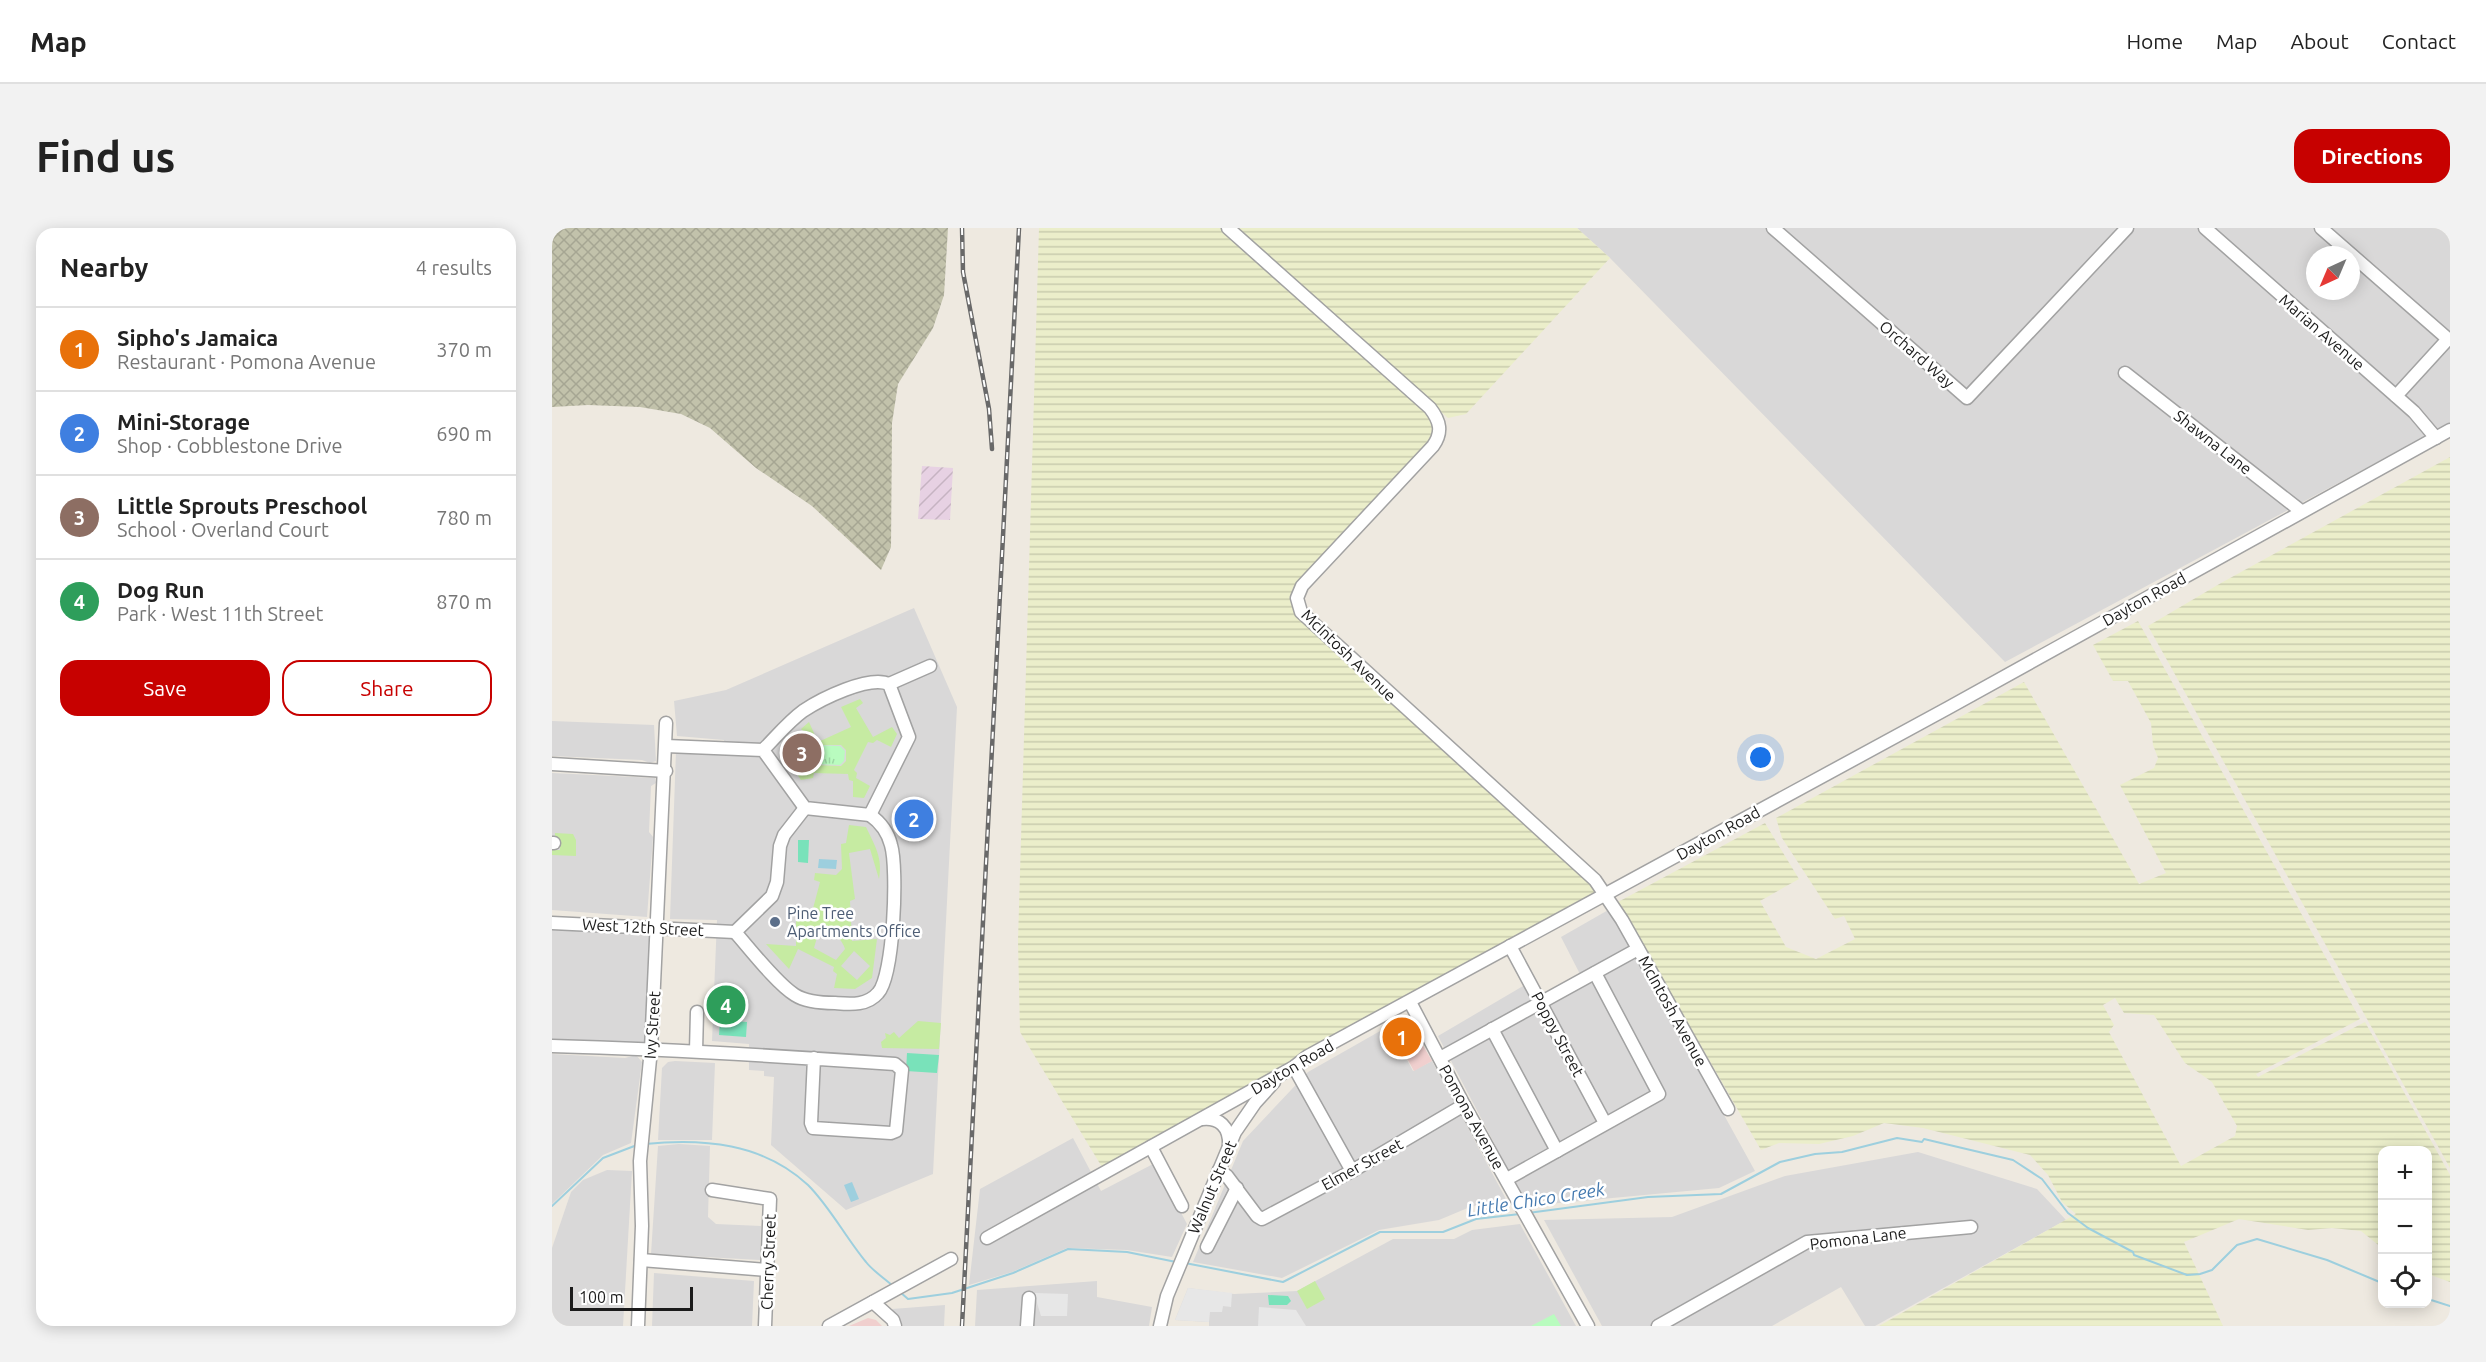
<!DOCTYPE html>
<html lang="en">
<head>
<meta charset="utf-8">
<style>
	body { margin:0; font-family:Ubuntu,sans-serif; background:#f2f2f2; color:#222 }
	.controls { position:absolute; right:18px; bottom:18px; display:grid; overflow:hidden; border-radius:12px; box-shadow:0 3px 15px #0003 }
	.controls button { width:54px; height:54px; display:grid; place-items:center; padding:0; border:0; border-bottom:2px solid #e0e0e0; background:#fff; color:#222; font:30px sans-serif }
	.compass { position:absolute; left:1754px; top:18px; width:54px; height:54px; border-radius:50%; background:#fff; box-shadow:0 3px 15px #0003; rotate:224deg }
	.scale { position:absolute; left:18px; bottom:15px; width:123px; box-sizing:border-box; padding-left:6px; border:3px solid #1b1b1b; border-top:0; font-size:16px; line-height:21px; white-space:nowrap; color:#1b1b1b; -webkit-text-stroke:4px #fff; paint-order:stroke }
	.you { position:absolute; left:1209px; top:530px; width:21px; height:21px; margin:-15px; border:4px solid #fff; border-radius:50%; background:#1a73e8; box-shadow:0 0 0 9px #1a73e833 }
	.badge { display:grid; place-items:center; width:39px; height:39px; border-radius:50%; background:#c70100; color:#fff; font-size:20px; font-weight:700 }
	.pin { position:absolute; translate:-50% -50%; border:3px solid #fff; box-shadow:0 2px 6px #0006 }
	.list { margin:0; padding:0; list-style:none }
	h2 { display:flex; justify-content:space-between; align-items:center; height:78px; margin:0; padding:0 24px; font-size:26px }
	h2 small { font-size:20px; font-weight:400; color:#767676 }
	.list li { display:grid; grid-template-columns:39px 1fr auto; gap:18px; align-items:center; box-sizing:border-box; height:84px; padding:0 24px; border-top:2px solid #e0e0e0 }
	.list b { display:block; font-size:22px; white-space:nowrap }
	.list p { margin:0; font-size:20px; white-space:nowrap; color:#767676 }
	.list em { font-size:20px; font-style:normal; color:#767676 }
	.actions { display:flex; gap:12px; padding:18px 24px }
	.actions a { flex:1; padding:14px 0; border:2px solid #c70100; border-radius:18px; text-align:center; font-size:21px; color:#c70100 }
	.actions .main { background:#c70100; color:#fff }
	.icon { flex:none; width:33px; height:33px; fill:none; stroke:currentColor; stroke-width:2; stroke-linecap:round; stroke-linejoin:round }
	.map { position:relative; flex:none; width:1898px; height:1098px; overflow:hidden; border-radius:18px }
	header { display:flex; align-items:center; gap:36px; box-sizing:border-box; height:84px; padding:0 30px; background:#fff; border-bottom:2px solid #e0e0e0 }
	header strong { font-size:28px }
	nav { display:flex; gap:33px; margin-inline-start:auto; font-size:21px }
	.intro { display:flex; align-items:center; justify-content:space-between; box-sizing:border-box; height:144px; padding:0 36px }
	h1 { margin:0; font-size:42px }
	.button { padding:15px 27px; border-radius:18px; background:#c70100; color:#fff; font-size:21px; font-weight:700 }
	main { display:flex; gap:36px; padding:0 36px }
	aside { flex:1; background:#fff; border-radius:18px; box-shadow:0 3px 15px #0003 }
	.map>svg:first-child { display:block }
	.residential { fill:#d9d8d8; fill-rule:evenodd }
	.commercial { fill:#f0cfce }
	.industrial { fill:url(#industrial-furrows) }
	.construction { fill:url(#construction-cross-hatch) }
	.farmland { fill:url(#farmland-rules); fill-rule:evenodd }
	.grass { fill:#c6eba2; fill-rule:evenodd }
	.park { fill:url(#park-tufts) }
	.pitch { fill:#79e2ba }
	.parking { fill:#e7e7e7 }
	.water { fill:#9dcfde }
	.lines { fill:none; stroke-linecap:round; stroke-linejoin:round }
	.stream { stroke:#9dcfde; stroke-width:2 }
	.minor-casing { stroke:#a2a2a2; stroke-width:15 }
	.minor { stroke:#fff; stroke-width:12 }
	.rail-casing { stroke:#696969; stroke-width:4.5 }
	.rail { stroke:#fff; stroke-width:2; stroke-dasharray:7; stroke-linecap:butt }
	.service-dot { fill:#5c6f8a; stroke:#fff; stroke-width:2 }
	.labels { text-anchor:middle; stroke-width:5; stroke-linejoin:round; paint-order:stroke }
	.street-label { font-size:16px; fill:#1b1b1b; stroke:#fff }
	.service-label { font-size:16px; fill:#4e5e75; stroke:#fff; text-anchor:start }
	.water-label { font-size:18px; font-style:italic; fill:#4479af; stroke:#fff }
</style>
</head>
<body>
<header>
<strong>Map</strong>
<nav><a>Home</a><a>Map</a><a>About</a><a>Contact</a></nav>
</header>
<div class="intro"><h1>Find us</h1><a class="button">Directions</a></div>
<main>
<aside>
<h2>Nearby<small>4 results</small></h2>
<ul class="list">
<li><span class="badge" style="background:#e8710a">1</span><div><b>Sipho's Jamaica</b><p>Restaurant · Pomona Avenue</p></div><em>370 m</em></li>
<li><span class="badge" style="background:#3f7fe0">2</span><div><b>Mini-Storage</b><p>Shop · Cobblestone Drive</p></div><em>690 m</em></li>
<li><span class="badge" style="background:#8d6e63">3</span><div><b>Little Sprouts Preschool</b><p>School · Overland Court</p></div><em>780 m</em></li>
<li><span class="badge" style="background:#2e9e5b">4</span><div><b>Dog Run</b><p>Park · West 11th Street</p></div><em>870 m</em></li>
</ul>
<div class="actions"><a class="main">Save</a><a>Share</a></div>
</aside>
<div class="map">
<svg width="1898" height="1098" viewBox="0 0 1898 1098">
	<defs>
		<pattern id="industrial-furrows" width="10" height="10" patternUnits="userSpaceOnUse" patternTransform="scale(1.5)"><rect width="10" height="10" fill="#e7d1e3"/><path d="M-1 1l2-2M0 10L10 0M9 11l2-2" fill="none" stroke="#c6b3c2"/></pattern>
		<pattern id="construction-cross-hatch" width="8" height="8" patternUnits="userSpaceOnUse" patternTransform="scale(1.5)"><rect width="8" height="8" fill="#c2c2ab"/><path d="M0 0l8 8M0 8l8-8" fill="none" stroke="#a6a693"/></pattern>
		<pattern id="farmland-rules" width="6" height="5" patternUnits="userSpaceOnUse" patternTransform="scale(1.5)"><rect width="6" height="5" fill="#ebeeca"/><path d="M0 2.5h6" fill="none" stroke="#c9ccad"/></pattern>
		<pattern id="park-tufts" width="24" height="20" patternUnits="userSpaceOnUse" patternTransform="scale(1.5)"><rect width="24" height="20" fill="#b9fcbf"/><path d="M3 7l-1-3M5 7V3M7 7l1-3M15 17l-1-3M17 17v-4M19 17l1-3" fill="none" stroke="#9ed7a4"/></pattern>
	</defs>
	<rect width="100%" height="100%" fill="#eee9e0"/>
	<g class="residential">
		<path d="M1025,0h873v195l-445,239 -395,-404zM1763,27h36v36h-36z"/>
		<path d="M362,380l43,99 -24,467 -87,36 -75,-65 3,-68 -10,-1v-5l-15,-1v-26l-37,-3 5,-121 -47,-1 6,-168 48,3v-14l-47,-4 -3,-35 52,-11z"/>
		<path d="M0,493l102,4 2,36 -6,2 -8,-3 -90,-4z"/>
		<path d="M0,545l103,5 1,5 -5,3 -2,46 4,5 -6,80 -95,-7z"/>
		<path d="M1058,681l145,262 -36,17 -192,18 -89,-170 97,-57 11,19 36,-20 -21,-41z"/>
		<path d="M0,700l98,4 -5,111 -93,-4z"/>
		<path d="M837,798l24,45 19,-10 74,138 -36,8 -31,13 -60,10 -97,48 -89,-16 50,-121 65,-69z"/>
		<path d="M0,826l73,4 11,-3 6,7 -11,81 -28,12 -51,49z"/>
		<path d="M123,833l40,2 -3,77h-54l4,-72 6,-6z"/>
		<path d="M521,910l28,53 54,-28 32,61 -15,33 -45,-7 -60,-2 -55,24 -43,13 11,-96z"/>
		<path d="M127,916l31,2 -2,71 8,7 45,2 -1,34 -109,-6 7,-108z"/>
		<path d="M1366,924l119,37 29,31 -191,106h-10l-24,-39 -69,39h-170l-58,-106 128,-3 113,-41z"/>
		<path d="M55,942l25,1 -9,155h-71v-78l19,-56 12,-12z"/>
		<path d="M968,996l56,102h-367v-4l-34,-2 13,-32 46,6 63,-3 96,-52h61l18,-9z"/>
		<path d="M102,1045l100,8 -2,45h-100z"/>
		<path d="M545,1053v16l55,10 -3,19h-174l2,-36z"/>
		<path d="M393,1077l-1,21h-41l-11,-17z"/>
	</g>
	<g class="commercial">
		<path d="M850,791l12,11 18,31 -18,10 -25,-45z"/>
		<path d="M316,1090l8,2 6,6h-33z"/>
	</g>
	<path class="industrial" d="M370,238l31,2 -3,52 -32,-1z"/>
	<path class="construction" d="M0,0h396l-4,67 -11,33 -35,56 -6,39 -1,124 -10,23 -69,-64 -56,-38 -46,-40 -29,-14 -41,-7 -52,-2 -36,2z"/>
	<g class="farmland">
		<path d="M487,0h189l202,180 10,23 -138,155 -4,19 308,290 -501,277 -85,-140 -2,-91z"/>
		<path d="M683,0h342l33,30 -144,156 -18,4z"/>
		<path d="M1898,229v711l-302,-542 73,-43z"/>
		<path d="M1586,393l222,398 -104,55 2,3 107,-55 85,153v107l-22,-8v-124h-46v98l-21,-17 -29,-3 -24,2 -69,-11 -55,23 39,84h-344l197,-112 -14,-12 -14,-27 -18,-20 -107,-27 -39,-5 -31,13 -34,8 -40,-1 -18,7 -143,-248 147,-79 34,56 -39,22 26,46 30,12 39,-20 -11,-23 -9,3 -53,-81 -6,-20 248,-136 115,202 27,-11 -46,-88 34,-17 4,-10 -5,-13 -2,-22 -23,-42h-15l-20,-36zM1563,770l9,15 30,2 31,48 27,19 25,44 -2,10 -54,30 -72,-134 5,-7 -11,-20z"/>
	</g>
	<g class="grass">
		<path d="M308,471l3,4 -7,5 17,29 19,-10 5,7 -6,13 -14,-7 -4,3 -5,-1 -14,28 3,3 -1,5 14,8 -6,12 -11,-1v-16l-4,-1 -1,-6 -34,-1 -1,5 -12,2 -16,-24 19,17 10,-8 27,1 5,-5v-11l-5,-5h-26l-14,-16 8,-7 9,20 33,-15 -10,-20z"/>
		<path d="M297,597l17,2c9,19 17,31 13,52l-9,-30 -21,4 6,46 -5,2 2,40 25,-2 -5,39 -17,11 -21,-1 3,-14 -4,-3 1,-4 -36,-18 -9,20 -23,-25 30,2v-32l15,2 9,-34 -6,-2 1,-7 21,2 6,-6 -1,-25 5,-1zM268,699c10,0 23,13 25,22l-9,11 -22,-12zM302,723l16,15 -13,14 -16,-14z"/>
		<path d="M3,605l18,1 3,6v16l-24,-1v-5h8v-9l-5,-3z"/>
		<path d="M366,793l23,2 -2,26 -57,-1 -1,-6 5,-4 -1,-5 5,2 4,-3 5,6z"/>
		<path d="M763,1053l10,18 -18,10 -10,-18z"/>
	</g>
	<g class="park">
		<path d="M259,517l29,1 5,5 -1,10 -4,4 -27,-1 -2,-2 9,-9z"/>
		<path d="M166,763l23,5 -13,19 -11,-1z"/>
		<path d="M1002,1086l7,12h-30z"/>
	</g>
	<g class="pitch">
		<path d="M246,612h11l-1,23 -10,-1z"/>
		<path d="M168,792l27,2 -1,15 -27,-2z"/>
		<path d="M355,825l32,2 -2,18 -31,-2z"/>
		<path d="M716,1067l20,1 3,5 -4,4h-18z"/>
	</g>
	<g class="parking">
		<path d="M636,1060l44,5 -1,14 -8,-1 -1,6h-12l-1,10 -34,-2z"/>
		<path d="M482,1065l34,1 -1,22h-26z"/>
		<path d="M707,1079l37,3 10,16h-48z"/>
	</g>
	<g class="water">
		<path d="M267,631l18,1 -1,9 -18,-1z"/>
		<path d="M300,954l7,17 -8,3 -7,-17z"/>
	</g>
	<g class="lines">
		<g class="stream">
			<path d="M93,916c58,-6 118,-1 163,41 22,22 38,53 58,77 7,9 18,16 27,24"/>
			<path d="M0,978l51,-48 34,-13"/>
			<path d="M976,985l120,-16 73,-3 59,-32 35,-8 27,-2 55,-14 25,4 2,-3 89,21 29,19 26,34 20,15 45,24 1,3 53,20 13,-1 12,-4 25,-25 20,-6 70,21 55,23"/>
			<path d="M633,1035l98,19 97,-50h63l33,-13 44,-5"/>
			<path d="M348,1064l8,7 44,-6 61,-20 55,-24 59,3 49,10"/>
			<path d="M1876,1071l22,7"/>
		</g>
		<defs>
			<g id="minor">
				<path d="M676,0l202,180c10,13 13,24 3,38l-131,140 -5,12 4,14 294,268 27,40 106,189"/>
				<path d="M1221,0l194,170 160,-170"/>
				<path d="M1653,0l209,184 22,26"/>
				<path d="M1769,0l127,111 -52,57"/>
				<path d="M1573,145l176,138"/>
				<path d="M337,456l41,-18"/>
				<path d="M114,518l97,4c13,-13 25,-28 40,-39 18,-12 66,-36 86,-27l20,53 -39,78 -65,-7 -42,-58"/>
				<path d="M0,536l114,7"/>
				<path d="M0,615h2"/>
				<path d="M0,695l183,9"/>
				<path d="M183,704c15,17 42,52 60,63 11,7 26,8 40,8 15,1 32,3 43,-10 16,-17 20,-125 13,-148 -3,-12 -11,-23 -21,-30"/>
				<path d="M183,704l37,-36 5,-14 3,-36 4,-11 21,-27"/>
				<path d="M958,718l95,177"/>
				<path d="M858,774l54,103 124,221"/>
				<path d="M940,801l65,122"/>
				<path d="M0,818c114,3 229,10 343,18l7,6 -6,61 -5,2 -78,-5 -2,-5 3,-65"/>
				<path d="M144,823l1,-39"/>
				<path d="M888,830l198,-109"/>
				<path d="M742,839l58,104"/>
				<path d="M650,891c17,-2 28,8 27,26"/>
				<path d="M599,919l31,59"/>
				<path d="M667,942l8,6 30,40 5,3 90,-48 112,-66"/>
				<path d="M955,951l152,-85 -64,-121"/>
				<path d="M160,962l58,9 -5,127"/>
				<path d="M435,1010l307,-171 14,-11 640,-348 502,-278"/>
				<path d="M655,1019l30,-59"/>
				<path d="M89,1032l127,10"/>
				<path d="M321,1074l20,18 2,6"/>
				<path d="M86,1098l4,-100 -2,-65 11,-112 15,-326"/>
				<path d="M277,1098l122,-67"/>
				<path d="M475,1098l2,-28"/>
				<path d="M608,1098l7,-30 68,-164 20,-29 19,-21"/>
				<path d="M1106,1098l149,-84 164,-15"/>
			</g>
		</defs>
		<use href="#minor" class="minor-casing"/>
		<use href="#minor" class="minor"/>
		<defs>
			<g id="rail">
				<path d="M410,0l1,44 26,137 3,40"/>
				<path d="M410,1098l57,-1098"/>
			</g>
		</defs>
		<use href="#rail" class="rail-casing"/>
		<use href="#rail" class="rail"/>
	</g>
	<circle class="service-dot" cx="223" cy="694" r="6"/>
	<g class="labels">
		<g class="street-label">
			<text transform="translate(1770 104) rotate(41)" y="6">Marian Avenue</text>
			<text transform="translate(1365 126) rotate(41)" y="6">Orchard Way</text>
			<text transform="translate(1661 214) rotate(38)" y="6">Shawna Lane</text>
			<text transform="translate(1592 371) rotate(-29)" y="6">Dayton Road</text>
			<text transform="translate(797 427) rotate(44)" y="6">McIntosh Avenue</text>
			<text transform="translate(1166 605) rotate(-29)" y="6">Dayton Road</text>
			<text transform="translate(91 699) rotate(3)" y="6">West 12th Street</text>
			<text transform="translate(1121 783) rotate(61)" y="6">McIntosh Avenue</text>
			<text transform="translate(100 797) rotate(-86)" y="6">Ivy Street</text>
			<text transform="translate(1006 806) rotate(62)" y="6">Poppy Street</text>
			<text transform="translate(740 839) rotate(-30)" y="6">Dayton Road</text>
			<text transform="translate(920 889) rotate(61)" y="6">Pomona Avenue</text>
			<text transform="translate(810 936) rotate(-29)" y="6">Elmer Street</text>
			<text transform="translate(660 959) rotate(-67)" y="6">Walnut Street</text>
			<text transform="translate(1306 1010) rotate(-7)" y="6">Pomona Lane</text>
			<text transform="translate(216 1034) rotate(-88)" y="6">Cherry Street</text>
		</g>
		<g class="service-label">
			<text x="235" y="691">Pine Tree<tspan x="235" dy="18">Apartments Office</tspan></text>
		</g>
		<g class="water-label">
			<text transform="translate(984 972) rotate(-9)" y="6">Little Chico Creek</text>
		</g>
	</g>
</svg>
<div class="controls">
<button>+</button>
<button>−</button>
<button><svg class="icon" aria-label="locate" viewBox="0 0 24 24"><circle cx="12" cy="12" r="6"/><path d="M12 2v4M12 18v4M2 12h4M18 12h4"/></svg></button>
</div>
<svg class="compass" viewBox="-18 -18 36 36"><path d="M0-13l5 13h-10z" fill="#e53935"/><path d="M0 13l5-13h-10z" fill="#767676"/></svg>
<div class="scale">100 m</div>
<div class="you"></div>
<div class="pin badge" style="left:850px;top:809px;background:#e8710a">1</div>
<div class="pin badge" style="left:362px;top:591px;background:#3f7fe0">2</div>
<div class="pin badge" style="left:250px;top:525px;background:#8d6e63">3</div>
<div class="pin badge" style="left:174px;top:777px;background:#2e9e5b">4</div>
</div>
</main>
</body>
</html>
